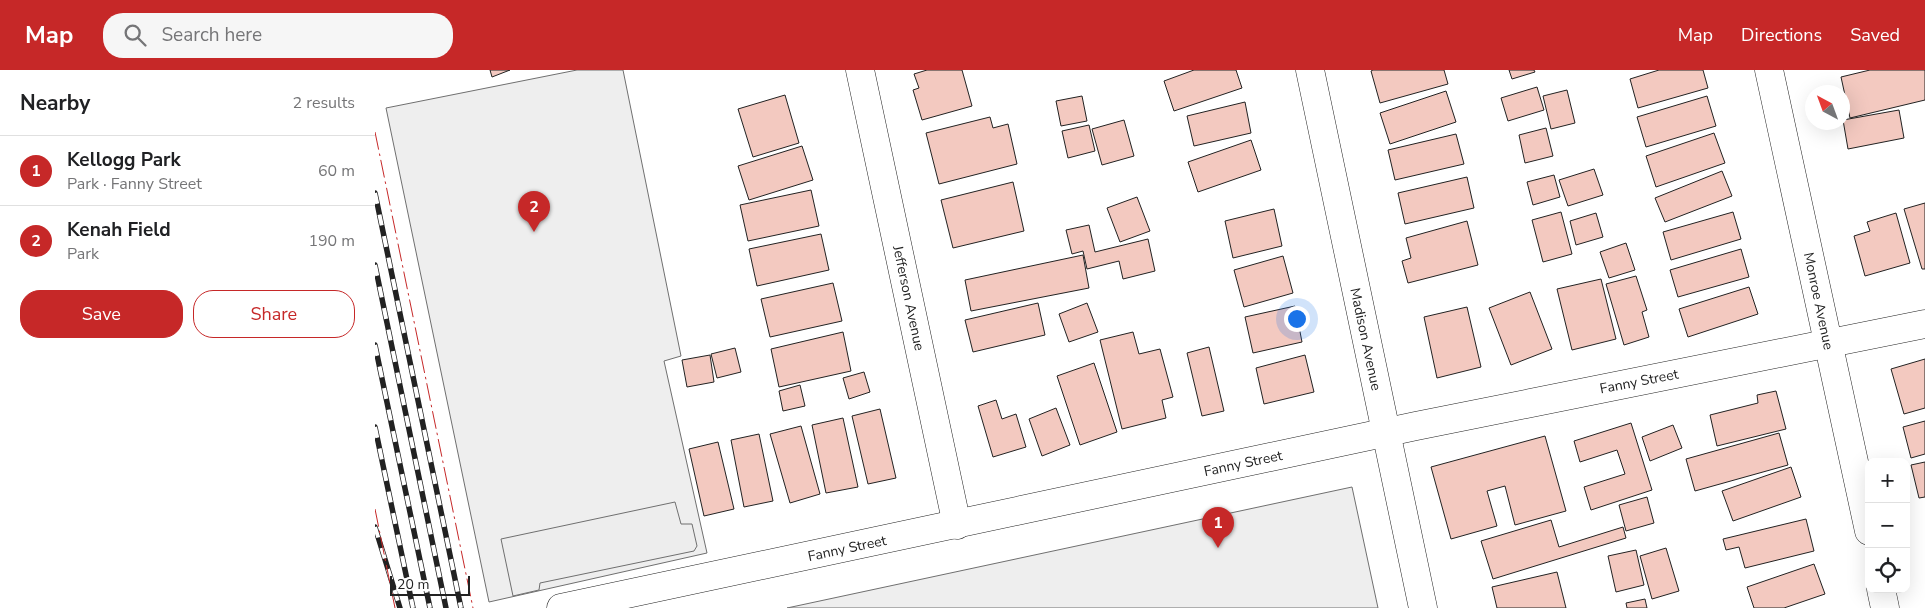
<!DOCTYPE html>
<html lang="en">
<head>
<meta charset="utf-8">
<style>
	body { margin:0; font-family:"Nunito Sans",sans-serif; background:#f6f6f6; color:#202124 }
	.controls { position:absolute; right:15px; bottom:15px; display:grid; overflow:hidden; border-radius:10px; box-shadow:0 5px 20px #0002 }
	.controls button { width:45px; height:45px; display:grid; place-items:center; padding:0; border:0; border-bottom:1px solid #e0e0e0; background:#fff; color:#202124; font:25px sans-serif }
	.compass { position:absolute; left:1430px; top:15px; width:45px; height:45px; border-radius:50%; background:#fff; box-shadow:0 5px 20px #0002; rotate:319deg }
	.scale { position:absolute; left:15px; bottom:12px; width:80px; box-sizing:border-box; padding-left:5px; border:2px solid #222; border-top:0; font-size:14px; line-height:18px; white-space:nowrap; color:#222; -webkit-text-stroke:4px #fff; paint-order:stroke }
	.you { position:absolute; left:921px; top:248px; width:18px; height:18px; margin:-12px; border:4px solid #fff; border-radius:50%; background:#1a73e8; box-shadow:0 0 0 8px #1a73e833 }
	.badge { display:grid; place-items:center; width:32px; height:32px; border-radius:50%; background:#c62828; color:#fff; font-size:16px; font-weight:700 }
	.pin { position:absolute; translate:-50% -41px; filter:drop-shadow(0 1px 2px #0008) }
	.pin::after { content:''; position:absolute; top:26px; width:18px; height:15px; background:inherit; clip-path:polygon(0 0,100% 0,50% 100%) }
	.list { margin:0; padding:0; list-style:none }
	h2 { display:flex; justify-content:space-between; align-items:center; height:65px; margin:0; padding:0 20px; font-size:21px }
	h2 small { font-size:16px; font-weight:400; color:#757577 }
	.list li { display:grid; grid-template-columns:32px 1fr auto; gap:15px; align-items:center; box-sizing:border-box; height:70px; padding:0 20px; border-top:1px solid #e0e0e0 }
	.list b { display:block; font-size:19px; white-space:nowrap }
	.list p { margin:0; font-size:16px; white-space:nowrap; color:#757577 }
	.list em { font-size:16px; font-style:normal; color:#757577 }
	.actions { display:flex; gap:10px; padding:15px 20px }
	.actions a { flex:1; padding:11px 0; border:1px solid #c62828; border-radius:20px; text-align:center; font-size:18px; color:#c62828 }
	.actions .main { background:#c62828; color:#fff }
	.icon { flex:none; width:28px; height:28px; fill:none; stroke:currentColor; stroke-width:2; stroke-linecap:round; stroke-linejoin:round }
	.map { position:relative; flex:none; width:1550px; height:538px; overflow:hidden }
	header { display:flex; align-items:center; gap:30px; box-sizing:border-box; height:70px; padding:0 25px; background:#c62828; color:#fff }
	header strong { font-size:24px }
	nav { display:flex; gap:28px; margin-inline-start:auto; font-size:18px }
	.search { width:350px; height:45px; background:#f6f6f6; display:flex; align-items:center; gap:12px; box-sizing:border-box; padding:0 18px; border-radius:20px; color:#757577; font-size:19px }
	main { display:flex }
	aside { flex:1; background:#fff }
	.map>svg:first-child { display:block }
	.green { fill:#eee; stroke:#6f6f6f }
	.parking { fill:#ededed; stroke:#6f6f6f }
	.building { fill:#f3c9c0; stroke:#222 }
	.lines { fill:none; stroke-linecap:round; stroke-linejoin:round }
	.minor-casing { stroke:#222; stroke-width:29 }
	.minor { stroke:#fff; stroke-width:28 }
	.rail-casing { stroke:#222; stroke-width:5.5 }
	.rail { stroke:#fff; stroke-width:4; stroke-dasharray:11; stroke-linecap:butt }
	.power { stroke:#c62828; stroke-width:1; stroke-dasharray:18 4 2.5 4; stroke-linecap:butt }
	.labels { text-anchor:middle; stroke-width:4; stroke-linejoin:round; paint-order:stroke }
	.street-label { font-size:14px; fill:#222; stroke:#fff }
</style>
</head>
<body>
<header>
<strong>Map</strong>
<div class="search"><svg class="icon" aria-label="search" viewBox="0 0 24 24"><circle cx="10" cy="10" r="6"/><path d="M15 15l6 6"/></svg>Search here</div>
<nav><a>Map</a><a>Directions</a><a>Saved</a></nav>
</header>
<main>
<aside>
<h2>Nearby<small>2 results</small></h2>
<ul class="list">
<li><span class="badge">1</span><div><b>Kellogg Park</b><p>Park · Fanny Street</p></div><em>60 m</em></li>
<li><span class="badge">2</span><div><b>Kenah Field</b><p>Park</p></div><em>190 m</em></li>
</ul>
<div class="actions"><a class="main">Save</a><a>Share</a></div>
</aside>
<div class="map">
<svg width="1550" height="538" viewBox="0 0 1550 538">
	<rect width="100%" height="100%" fill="#fff"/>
	<g class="green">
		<path d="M202,0h46l58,286 -17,5 43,192 -218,49 -103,-494z"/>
		<path d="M977,417l26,121h-591z"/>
	</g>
	<path class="parking" d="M300,432l6,22h11l5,22 -3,5 -154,32 -1,7 -26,6 -12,-57z"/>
	<g class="building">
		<path d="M115,0h20l-18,7z"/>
		<path d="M552,0h35l10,36 -50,14 -9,-30 6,-2 -5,-14z"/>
		<path d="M819,0h42l6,18 -68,23 -10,-30z"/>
		<path d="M998,0h71l4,14 -68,19 -9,-32z"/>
		<path d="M1134,0h25l1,2 -23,7z"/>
		<path d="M1284,0h44l5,18 -70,20 -8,-29z"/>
		<path d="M1495,0h55v30l-75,18 -9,-41z"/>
		<path d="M1162,17l7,23 -36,11 -7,-23z"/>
		<path d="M1192,20l8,33 -24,6 -8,-33z"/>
		<path d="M1071,21l10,31 -66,22 -10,-31z"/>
		<path d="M410,25l14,48 -46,14 -15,-48z"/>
		<path d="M707,26l5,25 -26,5 -5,-25z"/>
		<path d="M1332,26l9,30 -70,21 -9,-30z"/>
		<path d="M870,32l6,31 -57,13 -7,-30z"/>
		<path d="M1524,40l5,28 -56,11 -5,-29z"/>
		<path d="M615,47l3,11 15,-4 9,40 -78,20 -13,-51z"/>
		<path d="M749,50l10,36 -32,9 -10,-36z"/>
		<path d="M714,55l6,26 -27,7 -6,-27z"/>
		<path d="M1171,58l7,28 -28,7 -6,-28z"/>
		<path d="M1339,63l11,30 -69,24 -10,-31z"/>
		<path d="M1081,64l8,30 -69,16 -7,-30z"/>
		<path d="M876,70l10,30 -63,22 -10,-30z"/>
		<path d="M427,76l11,34 -64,20 -11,-34z"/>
		<path d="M1219,99l9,26 -35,11 -9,-26z"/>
		<path d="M1347,101l10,25 -67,26 -10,-24z"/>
		<path d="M1179,105l6,22 -27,8 -6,-23z"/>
		<path d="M1092,107l7,31 -69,16 -7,-31z"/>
		<path d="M638,112l11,49 -71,17 -12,-48z"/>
		<path d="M436,120l8,36 -71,15 -8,-36z"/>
		<path d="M762,127l13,34 -30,11 -13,-34z"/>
		<path d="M1550,133v66h-3l-18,-60z"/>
		<path d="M899,139l8,37 -49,12 -8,-37z"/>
		<path d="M1186,142l11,42 -29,8 -11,-42z"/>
		<path d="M1358,142l8,27 -70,21 -8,-28z"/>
		<path d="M1221,143l7,24 -27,8 -6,-24z"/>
		<path d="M1521,143l14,50 -45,13 -11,-40 16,-5 -3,-9z"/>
		<path d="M1092,151l11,44 -70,18 -6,-22 9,-3 -5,-20z"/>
		<path d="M714,155l6,27 53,-13 7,32 -32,8 -4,-18 -32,8 -4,-18 -11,3 -6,-24z"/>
		<path d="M446,164l8,36 -72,16 -8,-37z"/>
		<path d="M1251,173l9,27 -26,8 -9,-26z"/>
		<path d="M1366,179l8,28 -71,20 -8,-27z"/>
		<path d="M708,185l6,33 -118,23 -6,-31z"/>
		<path d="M908,186l10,37 -49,14 -10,-37z"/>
		<path d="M1261,206l11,34 -5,2 7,25 -25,8 -18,-61z"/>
		<path d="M1226,209l15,60 -44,11 -15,-61z"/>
		<path d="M458,213l9,38 -72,16 -9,-38z"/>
		<path d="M1374,217l9,27 -70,23 -9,-28z"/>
		<path d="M1155,222l22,57 -41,16 -22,-57z"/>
		<path d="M663,233l7,32 -72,17 -8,-32z"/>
		<path d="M712,233l11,29 -29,10 -10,-28z"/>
		<path d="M920,236l7,36 -49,11 -8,-36z"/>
		<path d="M1092,237l14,60 -44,11 -13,-61z"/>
		<path d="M468,262l8,39 -72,16 -8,-38z"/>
		<path d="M758,262l6,22 21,-5 13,48 -11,3 4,18 -44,11 -22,-89z"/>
		<path d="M834,277l15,64 -22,5 -15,-63z"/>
		<path d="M360,278l6,24 -24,6 -6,-24z"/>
		<path d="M335,285l4,27 -27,5 -5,-27z"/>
		<path d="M930,285l9,37 -50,12 -8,-36z"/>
		<path d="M1550,289v49l-21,6 -13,-45z"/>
		<path d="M719,293l23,69 -37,13 -23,-69z"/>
		<path d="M489,302l6,20 -21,7 -6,-21z"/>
		<path d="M425,315l5,21 -22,5 -4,-20z"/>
		<path d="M1401,321l10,38 -69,17 -7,-31 48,-12 -1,-8z"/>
		<path d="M621,330l6,19 14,-5 10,33 -33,10 -15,-51z"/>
		<path d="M681,338l14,37 -28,11 -13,-37z"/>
		<path d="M505,339l16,69 -28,6 -16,-68z"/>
		<path d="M468,348l15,69 -32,6 -14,-68z"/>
		<path d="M1550,351v33l-14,4 -8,-31z"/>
		<path d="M1256,353l21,67 -61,20 -7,-23 41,-13 -8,-24 -37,12 -6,-21z"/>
		<path d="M1298,355l9,23 -32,13 -8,-24z"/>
		<path d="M426,356l19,68 -30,9 -20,-69z"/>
		<path d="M1404,363l9,32 -93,26 -9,-32z"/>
		<path d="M384,364l14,67 -29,6 -13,-67z"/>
		<path d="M1170,366l21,75 -51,14 -10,-39 -18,5 10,35 -46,13 -20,-72z"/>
		<path d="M343,372l16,67 -30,7 -15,-67z"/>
		<path d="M1550,392v35l-6,1 -8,-33z"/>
		<path d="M1416,397l10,30 -68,24 -11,-30z"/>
		<path d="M1272,427l7,26 -28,8 -7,-26z"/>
		<path d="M1431,449l8,32 -69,17 -6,-21 -13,3 -3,-11z"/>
		<path d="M1176,450l8,27 64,-20 3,11 -133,41 -12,-38z"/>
		<path d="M1291,478l13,43 -27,8 -12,-43z"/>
		<path d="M1261,480l8,35 -28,7 -8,-36z"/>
		<path d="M1439,494l11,30 -41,14h-30l-7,-21z"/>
		<path d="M1182,502l9,36h-69l-5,-21z"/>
		<path d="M1270,529l2,9h-20l-1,-5z"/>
	</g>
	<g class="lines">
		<defs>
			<g id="minor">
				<path d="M485,0l97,455"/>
				<path d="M935,0l113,538"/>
				<path d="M1394,0l100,461"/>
				<path d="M1506,519l4,19"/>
				<path d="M186,538l855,-182 509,-102"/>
			</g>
		</defs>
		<use href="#minor" class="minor-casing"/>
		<use href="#minor" class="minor"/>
		<defs>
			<g id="rail">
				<path d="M0,123l86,415"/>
				<path d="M0,195l71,343"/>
				<path d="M0,275l55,263"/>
				<path d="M0,357l38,181"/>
				<path d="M0,457l25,81"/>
			</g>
		</defs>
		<use href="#rail" class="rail-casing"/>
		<use href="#rail" class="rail"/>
		<g class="power">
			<path d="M0,62l98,476"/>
			<path d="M0,439l20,99"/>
		</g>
	</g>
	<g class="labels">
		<g class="street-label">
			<text transform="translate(534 228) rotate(78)" y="5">Jefferson Avenue</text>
			<text transform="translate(1444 231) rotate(78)" y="5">Monroe Avenue</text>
			<text transform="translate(991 269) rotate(78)" y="5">Madison Avenue</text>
			<text transform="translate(1264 311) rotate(-11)" y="5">Fanny Street</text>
			<text transform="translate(868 393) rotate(-12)" y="5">Fanny Street</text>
			<text transform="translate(472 478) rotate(-12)" y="5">Fanny Street</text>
		</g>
	</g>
</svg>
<div class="controls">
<button>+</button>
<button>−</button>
<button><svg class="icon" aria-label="locate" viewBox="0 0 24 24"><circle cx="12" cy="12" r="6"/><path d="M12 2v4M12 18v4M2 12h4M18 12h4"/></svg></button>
</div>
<svg class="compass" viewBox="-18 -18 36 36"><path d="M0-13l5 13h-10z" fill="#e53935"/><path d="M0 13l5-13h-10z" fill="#757577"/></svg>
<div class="scale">20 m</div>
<div class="you"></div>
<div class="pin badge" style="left:843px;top:478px">1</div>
<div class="pin badge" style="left:159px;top:162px">2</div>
</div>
</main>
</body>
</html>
